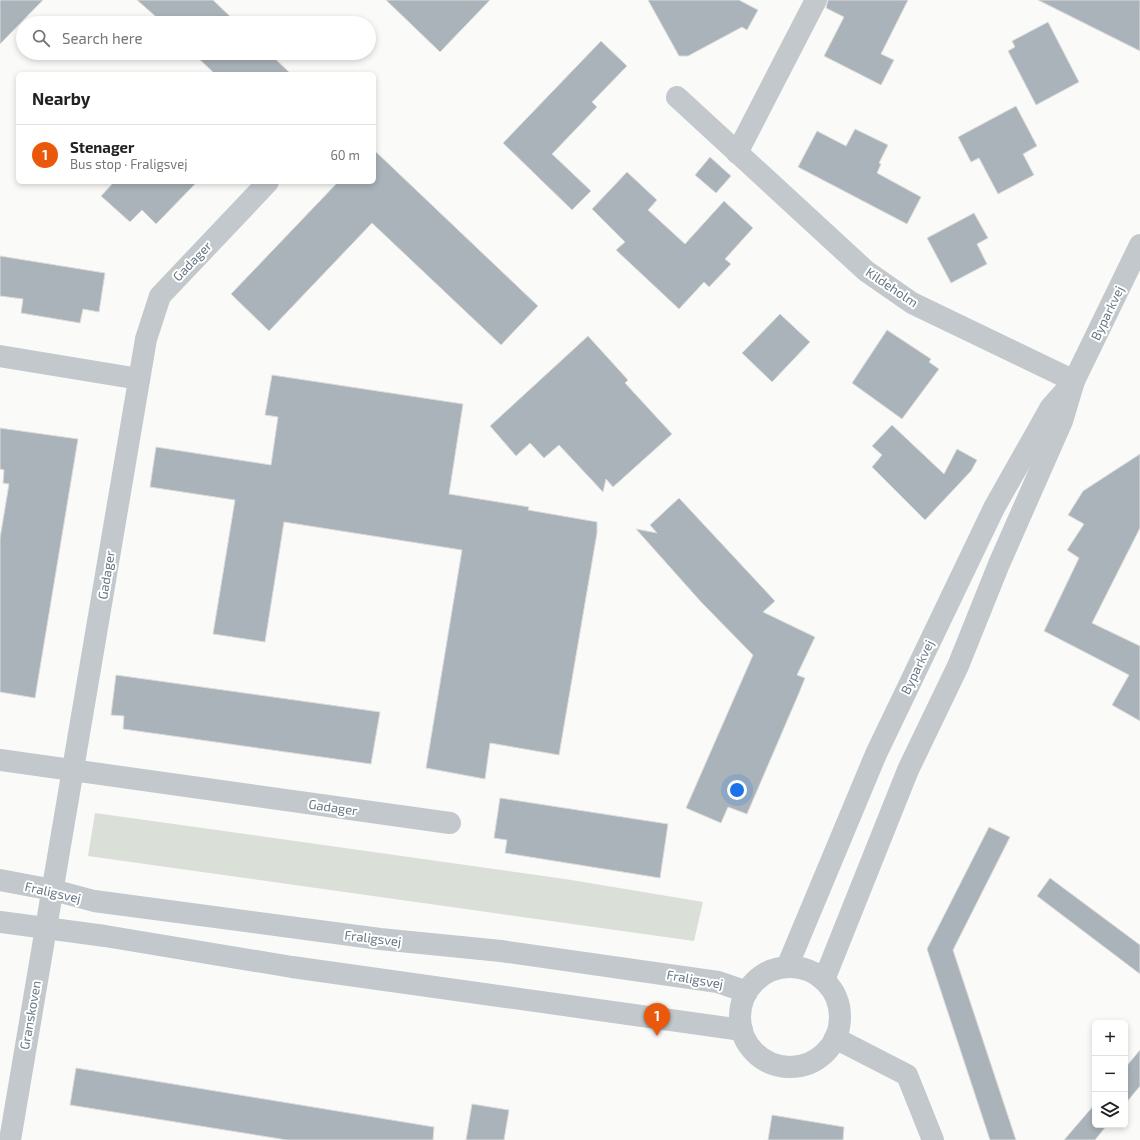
<!DOCTYPE html>
<html lang="en">
<head>
<meta charset="utf-8">
<style>
	body { margin:0; font-family:"Exo 2",sans-serif; background:#f6f6f6; color:#222 }
	.controls { position:absolute; right:12px; bottom:12px; display:grid; overflow:hidden; border-radius:6px; box-shadow:0 2px 6px #0003 }
	.controls button { width:36px; height:36px; display:grid; place-items:center; padding:0; border:0; border-bottom:1px solid #e0e0e0; background:#fff; color:#222; font:20px sans-serif }
	.you { position:absolute; left:737px; top:790px; width:14px; height:14px; margin:-10px; border:3px solid #fff; border-radius:50%; background:#1a73e8; box-shadow:0 0 0 6px #1a73e833 }
	.badge { display:grid; place-items:center; width:26px; height:26px; border-radius:50%; background:#ea580c; color:#fff; font-size:13px; font-weight:700 }
	.pin { position:absolute; translate:-50% -33px; filter:drop-shadow(0 1px 2px #0008) }
	.pin::after { content:''; position:absolute; top:21px; width:14px; height:12px; background:inherit; clip-path:polygon(0 0,100% 0,50% 100%) }
	.list { margin:0; padding:0; list-style:none }
	h2 { display:flex; justify-content:space-between; align-items:center; height:52px; margin:0; padding:0 16px; font-size:17px }
	h2 small { font-size:13px; font-weight:400; color:#767676 }
	.list li { display:grid; grid-template-columns:26px 1fr auto; gap:12px; align-items:center; box-sizing:border-box; height:60px; padding:0 16px; border-top:1px solid #e0e0e0 }
	.list b { display:block; font-size:15px; white-space:nowrap }
	.list p { margin:0; font-size:13px; white-space:nowrap; color:#767676 }
	.list em { font-size:13px; font-style:normal; color:#767676 }
	.icon { flex:none; width:22px; height:22px; fill:none; stroke:currentColor; stroke-width:2; stroke-linecap:round; stroke-linejoin:round }
	.map { position:relative; flex:none; width:1140px; height:1140px; overflow:hidden }
	.search { position:absolute; background:#fff; box-shadow:0 2px 6px #0003; left:16px; top:16px; width:360px; height:44px; display:flex; align-items:center; gap:10px; box-sizing:border-box; padding:0 14px; border-radius:22px; color:#767676; font-size:15px }
	.panel { position:absolute; background:#fff; box-shadow:0 2px 6px #0003; left:16px; top:72px; width:360px; height:112px; border-radius:6px }
	.map>svg:first-child { display:block }
	.green { fill:#dadfd7 }
	.building { fill:#aab3b9; stroke:#dcdcda }
	.lines { fill:none; stroke-linecap:round; stroke-linejoin:round }
	.minor { stroke:#c3c8cc; stroke-width:22 }
	.tertiary { stroke:#c3c8cc; stroke-width:22 }
	.labels { text-anchor:middle; stroke-width:4; stroke-linejoin:round; paint-order:stroke }
	.street-label { font-size:13px; fill:#657683; stroke:#fff }
</style>
</head>
<body>
<div class="map">
<svg width="1140" height="1140" viewBox="0 0 1140 1140">
	<rect width="100%" height="100%" fill="#fafaf8"/>
	<path class="green" d="M95,813l470,66 138,23 -9,39 -606,-85z"/>
	<g class="building">
		<path d="M0,0h43l-43,44z"/>
		<path d="M137,0h76l24,23h-74z"/>
		<path d="M386,0h104l-50,52z"/>
		<path d="M648,0h91l19,10 -11,20 -5,-3 -54,29h-9z"/>
		<path d="M828,0h80l-27,54 13,6 -13,25 -57,-29 20,-39 -18,-9z"/>
		<path d="M1038,0h102v51z"/>
		<path d="M1048,22l31,60 -43,23 -28,-54 7,-4 -3,-6z"/>
		<path d="M601,41l26,25 -35,36 5,5 -45,47 39,37 -19,19 -69,-67z"/>
		<path d="M197,53h72l22,21h-76l-20,-19z"/>
		<path d="M1016,106l21,40 -14,8 11,21 -36,19 -19,-36 -8,4 -13,-25z"/>
		<path d="M855,129l33,16 -9,18 2,1 -4,9 44,24 -14,27 -109,-57 19,-36 29,15z"/>
		<path d="M374,150l164,156 -37,39 -129,-122 -103,108 -38,-37 107,-112h36z"/>
		<path d="M710,157l21,19 -15,17 -21,-18z"/>
		<path d="M627,172l30,28 -9,10 37,34 39,-43 29,27 -28,31 6,5 -22,23 -5,-5 -25,27 -63,-59 9,-8 -33,-33z"/>
		<path d="M114,182h83l-41,42 -14,-14 -12,12 -29,-26z"/>
		<path d="M974,213l14,25 -11,6 10,20 -36,19 -24,-45z"/>
		<path d="M0,256l105,17 -6,39 -16,-3 -3,14 -59,-10 2,-14 -23,-3z"/>
		<path d="M780,314l30,28 -38,40 -30,-29z"/>
		<path d="M887,330l44,29 -2,3 10,7 -37,50 -50,-36z"/>
		<path d="M588,336l40,44 -3,3 47,51 -59,53 -7,-8 -3,13 -44,-47 -15,13 -14,-15 -14,13 -26,-30z"/>
		<path d="M272,375l191,29 -14,90 80,13 -1,3 69,12v11l-38,222 -69,-12 -5,36 -59,-11 36,-218 -178,-28 -19,120 -52,-8 22,-134 -85,-13 6,-40 115,18 7,-48 -13,-2z"/>
		<path d="M892,425l52,49 13,-25 20,11 -6,11 -46,49 -53,-53 10,-12 -10,-9z"/>
		<path d="M0,428l78,11 -43,259 -35,-6v-154l9,-54 -6,-1 1,-13 -4,-1z"/>
		<path d="M1140,454v74l-48,95 48,23v75l-28,-16 17,-30 -85,-44 35,-73 -12,-8 17,-26 -16,-9 15,-24z"/>
		<path d="M679,498l96,103 -12,11 52,25 -18,38 8,3 -6,15 -52,121 -19,-7 -7,16 -35,-15 67,-153 -51,-52 -66,-74 21,4 -7,-8z"/>
		<path d="M116,675l264,37 -9,52 -248,-35 1,-13 -13,-1z"/>
		<path d="M500,798l168,26 -8,54 -155,-25 2,-13 -13,-2z"/>
		<path d="M989,827l21,10 -57,113 63,190h-26l-63,-191z"/>
		<path d="M1050,878l90,67v29l-103,-78z"/>
		<path d="M1140,1050v36l-15,18v-36z"/>
		<path d="M76,1068l358,59 -1,13h-146l-217,-35z"/>
		<path d="M472,1104l37,6 -5,30h-38z"/>
		<path d="M1095,1104v21h12l-12,15h-31z"/>
		<path d="M772,1115l72,12 -1,13h-75z"/>
	</g>
	<g class="lines">
		<g class="minor">
			<path d="M677,97l189,174 46,32 162,78"/>
			<path d="M737,153l79,-153"/>
			<path d="M0,356l139,23"/>
			<path d="M0,760l450,63"/>
			<path d="M835,1038l72,37 26,65"/>
			<path d="M10,1140l136,-801 14,-43 108,-114"/>
		</g>
		<g class="tertiary">
			<path d="M0,880l53,10 41,11 286,38 121,12 217,31 29,10"/>
			<path d="M0,922l105,14 187,31 450,63"/>
			<path d="M787,967l89,-213 118,-246 57,-101 16,-18"/>
			<circle cx="790" cy="1017" r="50"/>
			<path d="M824,980l84,-210 50,-104 41,-102 63,-143 12,-40 66,-136"/>
		</g>
	</g>
	<g class="labels">
		<g class="street-label">
			<text transform="translate(192 261) rotate(-46)" y="5">Gadager</text>
			<text transform="translate(892 287) rotate(34)" y="5">Kildeholm</text>
			<text transform="translate(1107 313) rotate(-64)" y="5">Byparkvej</text>
			<text transform="translate(106 575) rotate(-81)" y="5">Gadager</text>
			<text transform="translate(917 667) rotate(-64)" y="5">Byparkvej</text>
			<text transform="translate(333 807) rotate(8)" y="5">Gadager</text>
			<text transform="translate(53 892) rotate(13)" y="5">Fraligsvej</text>
			<text transform="translate(373 938) rotate(7)" y="5">Fraligsvej</text>
			<text transform="translate(695 979) rotate(10)" y="5">Fraligsvej</text>
			<text transform="translate(30 1015) rotate(-80)" y="5">Granskoven</text>
		</g>
	</g>
</svg>
<div class="controls">
<button>+</button>
<button>−</button>
<button><svg class="icon" aria-label="layers" viewBox="0 0 24 24"><path d="M12 4l9 5-9 5-9-5zM3 14l9 5 9-5"/></svg></button>
</div>
<div class="you"></div>
<div class="pin badge" style="left:657px;top:1036px">1</div>
<div class="search"><svg class="icon" aria-label="search" viewBox="0 0 24 24"><circle cx="10" cy="10" r="6"/><path d="M15 15l6 6"/></svg>Search here</div>
<section class="panel">
<h2>Nearby<small></small></h2>
<ul class="list">
<li><span class="badge">1</span><div><b>Stenager</b><p>Bus stop · Fraligsvej</p></div><em>60 m</em></li>
</ul>
</section>
</div>
</body>
</html>
